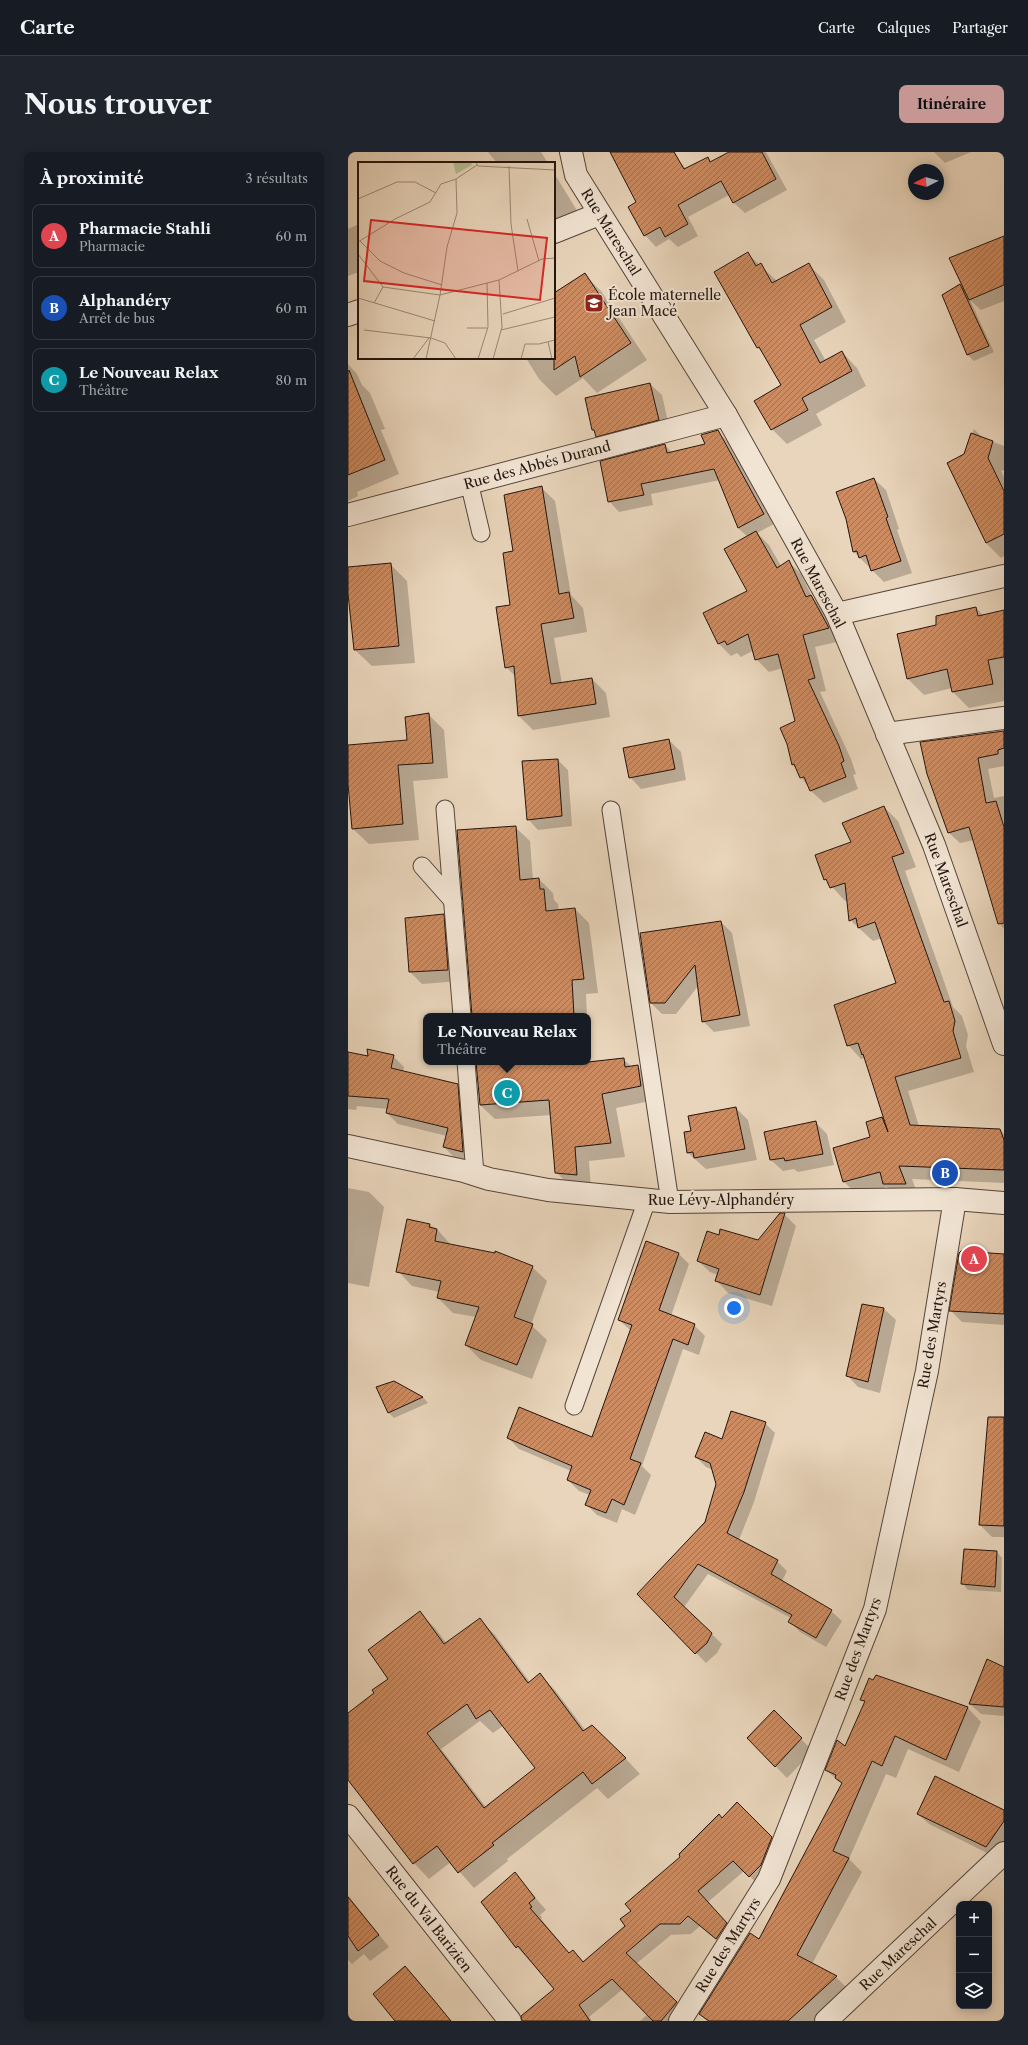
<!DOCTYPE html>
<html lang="fr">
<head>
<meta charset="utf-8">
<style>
	body { margin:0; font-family:"Libre Caslon Text",serif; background:#20242c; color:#f1f3f6 }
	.controls { position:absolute; right:12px; bottom:12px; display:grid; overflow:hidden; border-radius:8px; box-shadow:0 2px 10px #0003 }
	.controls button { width:36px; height:36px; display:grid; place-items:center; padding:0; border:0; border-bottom:1px solid #363941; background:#171b24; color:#f1f3f6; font:20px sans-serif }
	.compass { position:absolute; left:560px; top:12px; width:36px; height:36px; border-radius:50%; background:#171b24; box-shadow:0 2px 10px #0003; rotate:264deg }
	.you { position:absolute; left:386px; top:1156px; width:14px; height:14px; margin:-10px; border:3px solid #fff; border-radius:50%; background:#1a73e8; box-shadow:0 0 0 6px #1a73e833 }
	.badge { display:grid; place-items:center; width:26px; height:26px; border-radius:50%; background:#c59692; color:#fff; font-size:13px; font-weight:700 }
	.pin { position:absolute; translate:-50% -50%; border:2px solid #fff; box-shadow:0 1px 4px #0006 }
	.popup { position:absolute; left:75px; top:861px; width:168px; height:52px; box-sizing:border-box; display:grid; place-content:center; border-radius:8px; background:#171b24; filter:drop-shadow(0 1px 3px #0005); font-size:13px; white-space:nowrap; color:#9ea1a6 }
	.popup b { font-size:15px; color:#f1f3f6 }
	.popup::after { content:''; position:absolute; left:50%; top:100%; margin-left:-8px; border:8px solid transparent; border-top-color:#171b24 }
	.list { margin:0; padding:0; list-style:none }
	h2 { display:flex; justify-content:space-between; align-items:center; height:52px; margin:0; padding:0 16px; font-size:17px }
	h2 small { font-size:13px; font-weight:400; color:#9ea1a6 }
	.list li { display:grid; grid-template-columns:26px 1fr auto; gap:12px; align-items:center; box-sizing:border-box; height:64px; margin:0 8px 8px; padding:0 8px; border:1px solid #363941; border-radius:8px }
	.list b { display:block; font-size:15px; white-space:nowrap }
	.list p { margin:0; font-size:13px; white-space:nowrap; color:#9ea1a6 }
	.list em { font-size:13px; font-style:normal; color:#9ea1a6 }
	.icon { flex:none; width:22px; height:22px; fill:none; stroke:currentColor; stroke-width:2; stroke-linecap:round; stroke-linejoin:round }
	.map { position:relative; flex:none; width:656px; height:1869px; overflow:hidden; border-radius:8px }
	header { display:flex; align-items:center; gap:24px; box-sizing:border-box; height:56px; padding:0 20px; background:#171b24; border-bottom:1px solid #363941 }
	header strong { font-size:19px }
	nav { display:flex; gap:22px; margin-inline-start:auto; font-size:14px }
	.intro { display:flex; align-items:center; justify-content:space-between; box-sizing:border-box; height:96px; padding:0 24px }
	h1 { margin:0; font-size:28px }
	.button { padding:10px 18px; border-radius:8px; background:#c59692; color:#111; font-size:14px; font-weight:700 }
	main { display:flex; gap:24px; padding:0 24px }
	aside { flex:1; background:#171b24; border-radius:8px; box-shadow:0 2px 10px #0003 }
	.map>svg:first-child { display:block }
	.shadow { fill:#0003; fill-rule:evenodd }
	.building { fill:url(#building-hatch); stroke:#23140e; fill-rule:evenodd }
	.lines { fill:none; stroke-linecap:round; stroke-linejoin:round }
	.service-casing { stroke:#544439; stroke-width:19 }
	.minor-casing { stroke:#544439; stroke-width:24 }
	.tertiary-casing { stroke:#544439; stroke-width:24 }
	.service { stroke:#f1e4d3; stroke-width:17 }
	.minor { stroke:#f1e4d3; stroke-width:22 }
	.tertiary { stroke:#f1e4d3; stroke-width:22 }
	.labels { text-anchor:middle; stroke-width:4; stroke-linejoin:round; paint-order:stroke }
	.street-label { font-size:14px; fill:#23140e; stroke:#f1e4d3 }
	.poi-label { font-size:14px; fill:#23140e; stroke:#f1e4d3; text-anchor:start }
	.inset-road { fill:none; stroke:#9a8876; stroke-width:1 }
	.view { fill:#d62828; fill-opacity:0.15; stroke:#d62828; stroke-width:2 }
	.inset-edge { fill:none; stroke:#23140e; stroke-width:2 }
</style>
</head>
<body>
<header>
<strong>Carte</strong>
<nav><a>Carte</a><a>Calques</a><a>Partager</a></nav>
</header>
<div class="intro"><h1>Nous trouver</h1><a class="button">Itinéraire</a></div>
<main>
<aside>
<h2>À proximité<small>3 résultats</small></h2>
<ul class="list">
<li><span class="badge" style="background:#e0444e">A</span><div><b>Pharmacie Stahli</b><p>Pharmacie</p></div><em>60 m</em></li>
<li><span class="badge" style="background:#1a4fb4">B</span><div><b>Alphandéry</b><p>Arrêt de bus</p></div><em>60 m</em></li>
<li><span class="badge" style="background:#0f9aa8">C</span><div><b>Le Nouveau Relax</b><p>Théâtre</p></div><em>80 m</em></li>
</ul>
</aside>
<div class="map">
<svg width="656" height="1869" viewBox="0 0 656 1869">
	<defs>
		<pattern id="building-hatch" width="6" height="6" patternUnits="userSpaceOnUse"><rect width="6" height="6" fill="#cc8b61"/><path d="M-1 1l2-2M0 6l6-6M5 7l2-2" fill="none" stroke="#a5704e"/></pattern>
	</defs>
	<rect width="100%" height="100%" fill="#e9d5bb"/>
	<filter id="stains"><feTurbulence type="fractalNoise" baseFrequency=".005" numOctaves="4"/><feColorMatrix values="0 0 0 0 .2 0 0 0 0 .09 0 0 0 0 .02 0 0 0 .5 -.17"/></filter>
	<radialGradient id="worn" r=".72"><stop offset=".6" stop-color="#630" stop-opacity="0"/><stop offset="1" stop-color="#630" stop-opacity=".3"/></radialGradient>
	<g class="shadow">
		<path d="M140,0h53l7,11h-51z"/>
		<path d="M264,0h63l6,11 5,6 22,-11 4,4 19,-10h35l21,38 -42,23 -12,-11 -4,-7 -41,22 10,19 -20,11 -9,-8 -13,8 -11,-12 -7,-32z"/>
		<path d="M586,0h37l-26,11z"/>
		<path d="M206,21l30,49 -30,9z"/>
		<path d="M11,72v48l-11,4v-47z"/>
		<path d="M656,85v64l-23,9 -11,-10 24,52 -20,9 -6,-6 -25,-60 17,-10 5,5z"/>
		<path d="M400,102l29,27 31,-17 16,16 22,42 -32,18 12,21 16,-9 15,16 9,18 -50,28 6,11 -35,19 -15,-15 10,-43 -16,-30 -8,-8 -42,-76z"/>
		<path d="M236,122l17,17 46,69 -50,33 -14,-15 -27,18 -17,-17 -13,-21h28v-64z"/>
		<path d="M0,212l9,10 5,11 8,8 15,36 -4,1 18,44 -42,18 1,4 -10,5z"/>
		<path d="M302,232l12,11 8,36 -62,17 -15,-18z"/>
		<path d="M626,277l9,9 21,8v24l-3,1 3,6v79l-3,2 -15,-15 -21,-88z"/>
		<path d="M369,279l11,11 46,82 -17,9 12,12 12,21 8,-4 12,12 11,23 11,12 18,32 -26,6 11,44 -6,1 31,67 5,15 -3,1 5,14 -34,14 -13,-12 -18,-26 3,-43 -13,-54 -14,4 -13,-13 -2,-9 -13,7 -4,-4 -6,3 -12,-12 29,-53v-54l-10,-9 -18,-48 -69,14 2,11 -34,7 -10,-11 56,-56 7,8 34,-8z"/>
		<path d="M526,327l12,11 13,39 -2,1 15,43 -28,9 -30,-30z"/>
		<path d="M193,335l14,14 16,94 12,13 4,24 -33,6 8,46 30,-5 14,14 4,24 -77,13 -14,-14 -3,-39 -10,-10 8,-115z"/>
		<path d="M42,412l17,17 8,82 -43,3 -17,-16 -7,-82z"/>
		<path d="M628,456l8,8 20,-5v90l-35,7 -16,-16 -1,-4 -28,7 -17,-17z"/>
		<path d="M81,563l15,15 4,48 -35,3 6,59 -50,4 -16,-15 -5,-56v-27l60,-5z"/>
		<path d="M656,580v34l-16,3 6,29 10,-2v133l-4,-5 -26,-84 -14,3 -12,-11 -20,-58z"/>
		<path d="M321,588l12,12 5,28 -45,9 -11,-12z"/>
		<path d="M210,608l10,10 4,56 -34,4 -10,-11z"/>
		<path d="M536,655l14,14 18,46 -11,4 48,136 9,9 6,19 -2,11 8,26 -66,19 11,35 81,4 4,4v49l-92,-4 7,19h-22l-10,-11 -29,8 -14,-13 28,-44 10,-20 5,5 -22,-65 -4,1 -13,-14 50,-61 -16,-46 -9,3 -23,-21 -2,-20 -3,1 -20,-22 27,-36z"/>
		<path d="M167,675l15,14 3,39 6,-1 14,14 1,7 4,4 1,7 16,-2 14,14 9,70 -12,1 1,22h-114z"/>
		<path d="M95,763l12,12 4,54 -37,3 -12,-12z"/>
		<path d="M373,770l11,11 18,93 -36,6 -11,-11 -4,-36 -23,29h-14l-11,-11z"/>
		<path d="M240,878l2,32 33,-3 9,8 5,-1 15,15 3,19 -39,8 9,49 -36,4 2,28 -20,-2 -15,-15 -4,-57 -57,4 -15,-14 -3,-43h111z"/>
		<path d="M0,901l21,5 24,-2 11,11 -1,5 54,13 11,11 6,66 -19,-4 -11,-11 3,-11 -49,-12 -11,-11 1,-4 -31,-3 -1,4 -8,-1z"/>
		<path d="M388,956l12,12 9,40 -51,9 -18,-16 -3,-20 7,-1z"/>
		<path d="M467,970l12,12 7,31 -36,7 -4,-3 -11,2 -12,-11z"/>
		<path d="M0,1036l21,4 15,15 -15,80 -21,-4z"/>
		<path d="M436,1062l12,12 -24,80 -44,-13 -11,-12 1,-6 -8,-3 -12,-11 21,-25 40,6z"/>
		<path d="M82,1073l7,4 14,16 81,22 15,14 -16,44 16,15 -15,39 -51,-19 -15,-15 10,-28 -23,-4 -15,-15 2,-6 -28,-6 -14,-15z"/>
		<path d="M331,1102l10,10 -18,52 23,9 11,11 -6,19 -16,-6 -41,117 9,9 -16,40 -13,-6 -5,14 -20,-8 -11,-11 4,-9 -11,-4 -11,-11 3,-9 -52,-22 -11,-11h84l39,-107 -12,-11z"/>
		<path d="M656,1102v71l-42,-3 -11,-11z"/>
		<path d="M515,1153l21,4 12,11 -16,73 -22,-6 -11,-12z"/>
		<path d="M46,1230l29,15 5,6 -34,15 -6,-6z"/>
		<path d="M417,1271l10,10 -21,69 -15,38 38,21 10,10 -5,10 49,30 11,10 -16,26 -26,-15 -11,-11 2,-3 -83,-44 -24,33 38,37 -5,9 -11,10 -68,-69 68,-72 11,-38 -4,-14 -7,-3 -10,-10 27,-17z"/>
		<path d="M656,1300v85h-12l-12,-12z"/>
		<path d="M649,1400l5,6 -1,34 -33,-2 -5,-6z"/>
		<path d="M72,1461l15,15 12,16 33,-24 15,15 35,47 10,-7 15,15 31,41 39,27 15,16 -32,25 -11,-11 -90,71 1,2 -34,27 -23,-26 -22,17 -15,-16 -66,-86v-63l28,-20 14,-15zM132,1569l13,12 10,-7 33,42 -50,39 -45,-58z"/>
		<path d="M656,1516v48l-23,-2 -11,-10z"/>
		<path d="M528,1524l92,32 13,14 -22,50 -51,-23 -12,29 -10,-4 -37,85 13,13 -50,92 24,13 13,13 -33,31h-109l-7,-7 59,-74 83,-156 -16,-14 19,-23 20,-44 -3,-3z"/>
		<path d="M426,1560l39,39 -26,27 -39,-40z"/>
		<path d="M389,1652l46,45 -22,38 -17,-16 -36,31 29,33 -9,15 -28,-24 -9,8 -20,1 -35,29 51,50 -6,7h-41l8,-7 -25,-25 -34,28 3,4h-52l15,-32 -38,-42 -2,-73 31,36 -6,5 2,3 -1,1 29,35 3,-3 12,12 41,-37 7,-15 49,-54z"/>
		<path d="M656,1659v37l-7,10 -68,-34 -11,-10z"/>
		<path d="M0,1743l41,52 -19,14 -6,-7 -12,10 -4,-4z"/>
		<path d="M57,1815l12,12 33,42h-54z"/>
	</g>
	<g class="building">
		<path d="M262,0h64l10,17 24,-12 2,5 19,-10h33l14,27 -43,24 -12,-22 -43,24 10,19 -23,13 -5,-10 -16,9 -16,-29 8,-5z"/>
		<path d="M656,84v49l-35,15 -20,-42z"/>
		<path d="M400,100l8,14 5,-3 11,20 37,-20 23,44 -32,18 20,38 22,-12 10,20 -50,27 6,12 -37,20 -17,-29 27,-16 -22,-38 -2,1 -43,-76z"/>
		<path d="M237,121l46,70 -51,34 -5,-21 -21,14v-77z"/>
		<path d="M612,132l29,62 -22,9 -25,-60z"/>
		<path d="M1,218l36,90 -37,15v-104z"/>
		<path d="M302,231l9,37 -63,17 -2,-7h-2l-7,-32z"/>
		<path d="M370,278l46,84 -26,14 -24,-59 -73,15 3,11 -36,7 -8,-41 65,-17 2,9 38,-9 -4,-9z"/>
		<path d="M623,281l22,8 -5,17 16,33v43l-18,9 -39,-80 17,-9z"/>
		<path d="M526,326l14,39 -2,1 15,43 -30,10 -5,-16 -7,3 -2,-7 -4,1 -7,-33 -10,-27z"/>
		<path d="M194,334l17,108 10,-2 5,26 -33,6 10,60 41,-6 4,26 -78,12 -4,-50 -9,2 -9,-61 14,-2 -7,-52 10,-2 -9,-56z"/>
		<path d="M408,379l21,37 12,-8 17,37 5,-2 18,33 -26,7 12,43 -7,2 31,66 5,15 -3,2 5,14 -36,14 -6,-14 -4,1 -6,-14 -2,1 -5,-21 -7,-16 15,-7 -17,-67 -23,6 -7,-26 -21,11 -2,-4 -7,3 -15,-31 44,-22 -23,-42z"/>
		<path d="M43,411l8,83 -45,4 -6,-56v-27z"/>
		<path d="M628,455l2,9 26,-6v47l-16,3 5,24 -41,8 -5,-23 -40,10 -10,-45 39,-9v-9z"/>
		<path d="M81,561l4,50 -35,2 5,59 -51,5 -4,-45v-39l59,-5 -2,-23z"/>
		<path d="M656,579v17l-6,2v4l-20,4 8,45 10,-2 8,26v96l-6,1 -29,-97 -21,6 -21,-59 -7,-32z"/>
		<path d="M321,587l6,30 -46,9 -6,-30z"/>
		<path d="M210,607l4,57 -35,4 -5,-59z"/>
		<path d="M536,654l20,47 -12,4 52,145 5,-1 6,20 -2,10 8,27 -66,19 15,48 90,4 4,11v30l-105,-4 7,18h-23l-3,-12 -37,10 -10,-34 37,-11 -4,-15 16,-5 6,15 -25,-78 -1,1 -4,-12 -11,3 -13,-41 62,-22 -21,-61 -17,6 -2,-10 -7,3 -4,-38 -15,5 -4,-9 -2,1 -9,-25 36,-13 -9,-19z"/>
		<path d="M168,674l4,54 19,-2 1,11h4l2,22 29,-3 9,71 -12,1 2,36h-102l-15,-186z"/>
		<path d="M96,762l4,56 -39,2 -4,-54z"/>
		<path d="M373,769l19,94 -38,7 -7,-57 -30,38h-15l-10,-70z"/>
		<path d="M19,897l27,6 -3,13 67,16 5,68 -20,-5 5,-19 -62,-15 3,-14 -41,-3v-44l20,4z"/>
		<path d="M276,906l1,9 13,-2 3,21 -39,8 9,49 -36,4 2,28 -22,-2 -6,-73 -69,5 -4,-43h112z"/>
		<path d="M388,955l9,42 -51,9 -1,-6 -6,1 -3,-21 7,-1 -3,-15z"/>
		<path d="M468,969l7,33 -38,7 -1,-3 -14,2 -6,-28z"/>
		<path d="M432,1061h5l-25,82 -45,-14 4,-12 -22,-8 10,-30 12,4 1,-6 38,11z"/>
		<path d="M59,1067l23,5 -1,3 8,2 -2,12 60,12v-2l38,15 -19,51 19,7 -16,41 -52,-20 14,-38 -42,-9 4,-17 -45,-9z"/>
		<path d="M298,1089l33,12 -20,57 36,14 -7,21 -15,-6 -43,120 11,4 -17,42 -12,-6 -6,14 -21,-8 6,-15 -24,-10 5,-14 -65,-28 12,-31 73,30 40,-112 -14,-5z"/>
		<path d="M613,1099l43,3v60l-55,-3 10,-58z"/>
		<path d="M514,1152l22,4 -16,74 -22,-6z"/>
		<path d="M46,1229l29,16 -35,16 -12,-26z"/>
		<path d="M383,1259l35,11 -22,70 -17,41 51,27 -7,14 61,36 -16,28 -28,-16 4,-7 -94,-51 -24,33 38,36 -5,10 -12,11 -58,-60 68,-72 11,-38 -6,-21 -15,-6 10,-25 17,7z"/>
		<path d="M640,1265h16v109l-25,-1z"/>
		<path d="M616,1397l33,2 -2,36 -34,-3z"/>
		<path d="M72,1459l24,33 36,-26 48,65 12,-10 43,58 9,-6 34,33 -34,26 -9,-12 -91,71 2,2 -36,28 -21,-27 -24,18 -65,-84v-67l26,-20 -2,-3 16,-11 -20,-29zM119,1552l9,15 14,-9 45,58 -51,40 -57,-75z"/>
		<path d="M639,1507l17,8v40l-35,-3z"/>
		<path d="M528,1523l92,32 -22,53 -51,-24 -13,30 -10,-5 -39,90 16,7 -52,97 40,21 -49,45h-79l-10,-7 51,-81 9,6 83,-156 -7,-5 1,-3 -11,-5 12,-30 8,6 20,-45 -5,-1 9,-22 4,2z"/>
		<path d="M426,1558l28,28 -27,29 -28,-29z"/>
		<path d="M587,1624l69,34v11l-18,26 -69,-33z"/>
		<path d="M389,1650l35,35 -11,28 -12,12 -16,-16 -35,30 29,32 -11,16 -28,-23 -8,8h-20l-34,29 51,49 -16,19h-8l-41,-42 -33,26 11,16h-68l-1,-5 33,-27 -36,-43 -2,2 -35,-46 34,-30 20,26 -6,5 3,4 -2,1 39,45 4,-3 10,12 42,-36 -5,-7 11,-8 -6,-7 55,-47 -1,-3 40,-40 3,4z"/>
		<path d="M0,1745l31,38 -21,16 -10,-15z"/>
		<path d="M57,1814l28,33 18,22h-56l-22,-27z"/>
	</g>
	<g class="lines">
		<defs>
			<g id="service">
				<path d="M121,330l12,51"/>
				<path d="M97,657l17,207"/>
				<path d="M263,658l59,392"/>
				<path d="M74,714l31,35"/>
				<path d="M118,910l9,112"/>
				<path d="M226,1254l73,-206"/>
			</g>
			<g id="minor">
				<path d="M223,0l5,23 150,240 111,199 97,231 70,199"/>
				<path d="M206,80l45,-18"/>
				<path d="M0,163l11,-4"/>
				<path d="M0,363l378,-100"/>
				<path d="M489,462l167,-38"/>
				<path d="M539,582l117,-16"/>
				<path d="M0,994l116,25 25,8 59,11 122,12 285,-3 49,4"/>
				<path d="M332,1869l89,-142 106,-270 52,-238 28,-172"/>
				<path d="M478,1869l178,-168"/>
			</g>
			<path id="tertiary" d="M0,1664l162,205"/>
		</defs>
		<use href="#service" class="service-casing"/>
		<use href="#minor" class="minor-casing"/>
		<use href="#tertiary" class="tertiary-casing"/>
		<use href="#service" class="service"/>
		<use href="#minor" class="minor"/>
		<use href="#tertiary" class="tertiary"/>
	</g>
	<defs>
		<symbol id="school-square" viewBox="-11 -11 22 22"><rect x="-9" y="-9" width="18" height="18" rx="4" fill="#8f2418" stroke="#f1e4d3"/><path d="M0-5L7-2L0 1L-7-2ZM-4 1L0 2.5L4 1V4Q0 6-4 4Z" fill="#fff"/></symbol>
	</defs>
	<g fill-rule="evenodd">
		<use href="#school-square" x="235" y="140" width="22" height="22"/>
	</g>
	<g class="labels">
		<g class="street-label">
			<text transform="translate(263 80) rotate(58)" y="5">Rue Mareschal</text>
			<text transform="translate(189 313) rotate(-15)" y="5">Rue des Abbés Durand</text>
			<text transform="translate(470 431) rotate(62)" y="5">Rue Mareschal</text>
			<text transform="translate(598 728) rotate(70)" y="5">Rue Mareschal</text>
			<text x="373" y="1053">Rue Lévy-Alphandéry</text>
			<text transform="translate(584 1183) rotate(-80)" y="5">Rue des Martyrs</text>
			<text transform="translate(510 1497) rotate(-70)" y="5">Rue des Martyrs</text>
			<text transform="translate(81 1767) rotate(52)" y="5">Rue du Val Barizien</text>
			<text transform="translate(380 1793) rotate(-58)" y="5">Rue des Martyrs</text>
			<text transform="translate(550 1802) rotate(-43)" y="5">Rue Mareschal</text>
		</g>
		<g class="poi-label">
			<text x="260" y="148">École maternelle<tspan x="260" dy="16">Jean Macé</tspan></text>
		</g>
	</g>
	<g transform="translate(10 10)">
		<rect width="197" height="197" fill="#e9d5bb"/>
		<path d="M95,0h18l1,3 -16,9z" fill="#b3be92"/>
		<path class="inset-road" d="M118,0l2,4 77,4M151,4l2,58 7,47M0,37l39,-17h18l21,11M169,57l12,42M2,79l20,20 24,12 38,12M0,80l37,-23 35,-17 11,-18 15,-5 21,-14M0,92l25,33 57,8 59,-15 43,-21 13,-1M0,136l77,23M16,141l9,-16M145,152l52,-16M109,166h20M6,168l67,8 14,5 11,16M143,168l54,-13M190,180l4,17M55,197l16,-21M68,197l14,-64 7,-48 10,-34 -1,-34M120,197l10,-32 -1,-44M135,197l9,-32 -3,-47M163,197l4,-15h14l16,-4"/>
		<path class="view" d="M13,58l176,18 -7,62 -176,-19z"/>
		<rect width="197" height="197" class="inset-edge"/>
	</g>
	<rect width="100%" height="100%" filter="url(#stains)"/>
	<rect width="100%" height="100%" fill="url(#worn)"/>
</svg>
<div class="controls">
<button>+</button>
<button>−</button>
<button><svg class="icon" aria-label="layers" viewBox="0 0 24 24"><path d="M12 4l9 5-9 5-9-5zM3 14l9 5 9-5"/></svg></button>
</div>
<svg class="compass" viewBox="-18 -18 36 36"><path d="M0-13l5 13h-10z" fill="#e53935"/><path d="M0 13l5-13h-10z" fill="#9ea1a6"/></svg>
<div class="you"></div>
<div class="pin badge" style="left:626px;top:1107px;background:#e0444e">A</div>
<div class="pin badge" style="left:597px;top:1021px;background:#1a4fb4">B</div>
<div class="pin badge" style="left:159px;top:941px;background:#0f9aa8">C</div>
<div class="popup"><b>Le Nouveau Relax</b>Théâtre</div>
</div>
</main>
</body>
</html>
